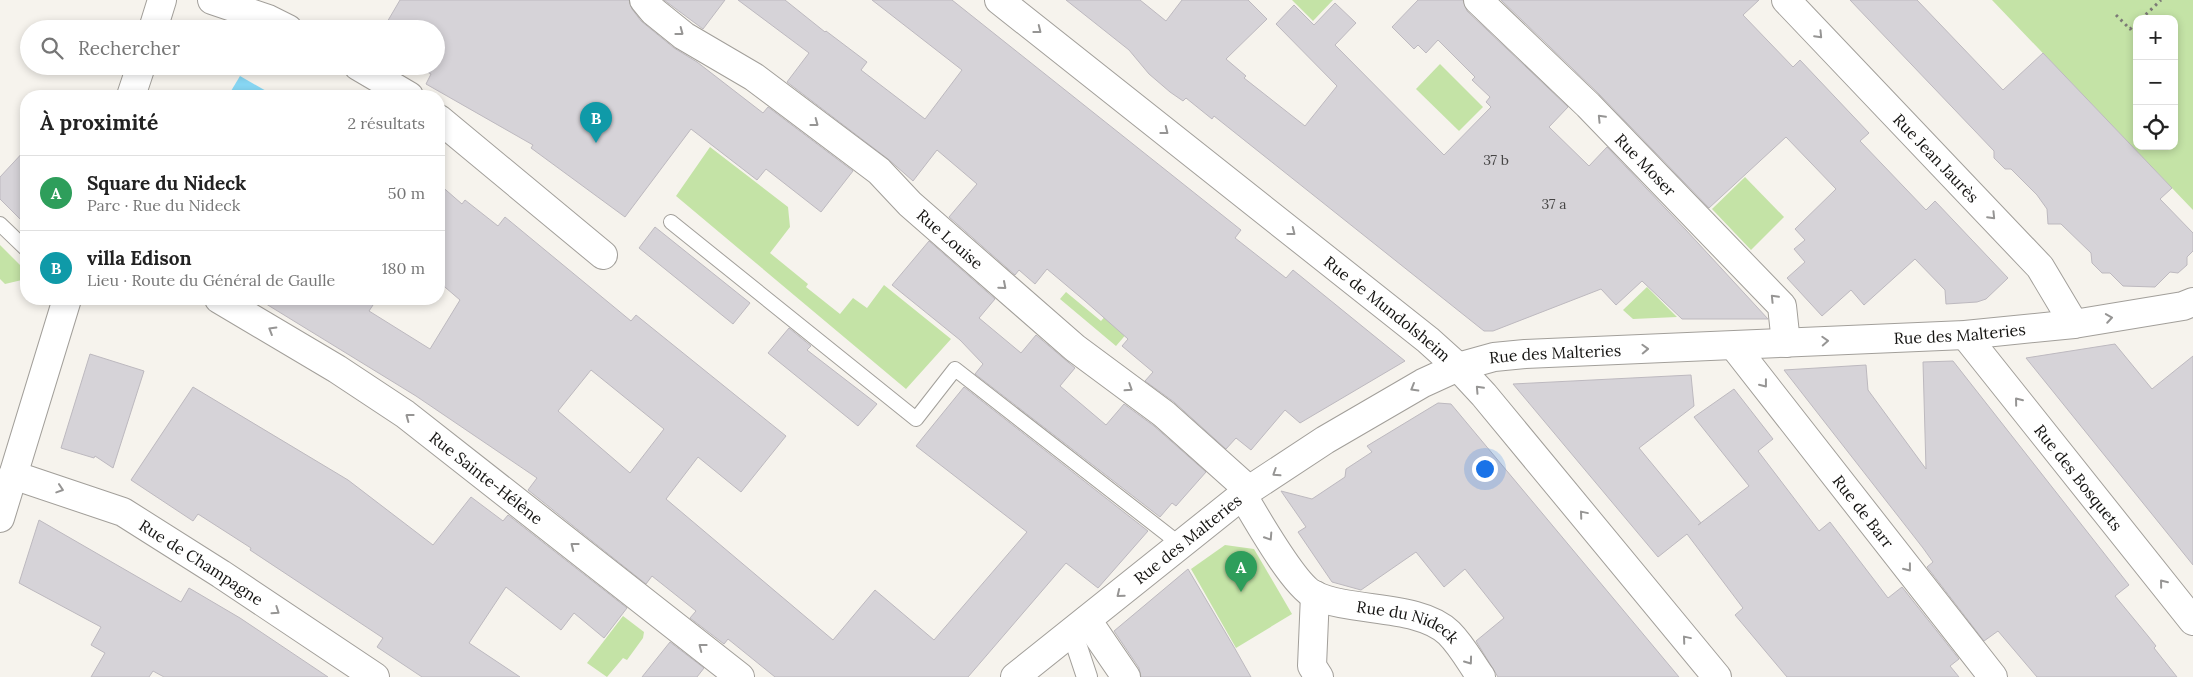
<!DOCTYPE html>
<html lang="fr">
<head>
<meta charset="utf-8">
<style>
	body { margin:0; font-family:Lora,serif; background:#f6f6f6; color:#222 }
	.controls { position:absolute; right:15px; top:15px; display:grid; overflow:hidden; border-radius:10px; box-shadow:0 2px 8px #0003 }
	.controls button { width:45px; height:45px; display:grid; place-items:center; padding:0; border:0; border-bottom:1px solid #e0e0e0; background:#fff; color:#222; font:25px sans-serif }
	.you { position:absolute; left:1484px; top:468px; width:18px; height:18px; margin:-12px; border:4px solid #fff; border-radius:50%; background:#1a73e8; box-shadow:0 0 0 8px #1a73e833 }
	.badge { display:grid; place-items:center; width:32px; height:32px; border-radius:50%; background:#386cdc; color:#fff; font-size:16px; font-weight:700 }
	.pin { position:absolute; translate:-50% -41px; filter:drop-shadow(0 1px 2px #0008) }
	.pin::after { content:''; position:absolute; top:26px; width:18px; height:15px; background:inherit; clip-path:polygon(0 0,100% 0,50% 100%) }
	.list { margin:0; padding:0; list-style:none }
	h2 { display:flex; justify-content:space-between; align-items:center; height:65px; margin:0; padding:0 20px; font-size:21px }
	h2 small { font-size:16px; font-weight:400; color:#767676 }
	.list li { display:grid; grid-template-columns:32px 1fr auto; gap:15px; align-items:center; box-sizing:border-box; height:75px; padding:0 20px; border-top:1px solid #e0e0e0 }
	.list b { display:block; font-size:19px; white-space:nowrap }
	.list p { margin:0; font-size:16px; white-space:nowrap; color:#767676 }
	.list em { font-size:16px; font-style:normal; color:#767676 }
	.icon { flex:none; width:28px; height:28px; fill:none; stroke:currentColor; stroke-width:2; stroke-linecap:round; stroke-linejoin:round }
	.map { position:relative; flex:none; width:2193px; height:677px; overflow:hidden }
	.search { position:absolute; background:#fff; box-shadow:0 2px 8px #0003; left:20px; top:20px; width:425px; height:55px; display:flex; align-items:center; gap:12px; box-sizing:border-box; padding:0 18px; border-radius:28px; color:#767676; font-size:19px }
	.panel { position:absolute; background:#fff; box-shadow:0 2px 8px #0003; left:20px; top:90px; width:425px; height:215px; border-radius:20px }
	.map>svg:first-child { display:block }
	.green { fill:#c4e3a6; fill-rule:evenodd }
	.water { fill:#88d8f5 }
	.building { fill:#d6d3d8; stroke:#bdb9bf; fill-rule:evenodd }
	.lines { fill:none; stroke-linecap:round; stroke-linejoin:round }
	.service-casing { stroke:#a29f9a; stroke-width:16 }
	.pedestrian-casing { stroke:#a29f9a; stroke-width:22 }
	.minor-casing { stroke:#a29f9a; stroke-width:30 }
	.secondary-casing { stroke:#a29f9a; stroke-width:30 }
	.path { stroke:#7c7a76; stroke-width:3; stroke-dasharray:2.5 4; stroke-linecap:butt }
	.service { stroke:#fff; stroke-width:14 }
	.pedestrian { stroke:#fff; stroke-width:20 }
	.minor { stroke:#fff; stroke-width:28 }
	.secondary { stroke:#fff; stroke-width:28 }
	.oneway { stroke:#969594 }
	.labels { text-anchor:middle; stroke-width:5; stroke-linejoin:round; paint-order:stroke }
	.number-label { font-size:14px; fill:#454444 }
	.street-label { font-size:16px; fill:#151412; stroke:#fff }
</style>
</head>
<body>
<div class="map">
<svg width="2193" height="677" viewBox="0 0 2193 677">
	<rect width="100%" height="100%" fill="#f6f3ed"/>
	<g class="green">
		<path d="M1292,0h41l-20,21z"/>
		<path d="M1992,0h201v210zM2137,19h37v127h-37z"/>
		<path d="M1440,64l43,43 -24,24 -43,-42z"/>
		<path d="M710,147l78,60 2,20 -20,26 38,31 -2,3 34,27 13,-16 14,10 17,-23 67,54 -45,50 -230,-193z"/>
		<path d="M1745,177l39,40 -33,33 -39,-41z"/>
		<path d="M0,245l26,26v8l-21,5 -5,-5z"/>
		<path d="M1132,286l21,17 -37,43 -56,-47 6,-7 35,29z"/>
		<path d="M1647,287l30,30 -44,2 -10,-9z"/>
		<path d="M1225,545l29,4 38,65 -56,34 -45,-79z"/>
		<path d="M623,616l21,16 -1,6 -16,22 -4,-2 -16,19 -20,-14z"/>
	</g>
	<path class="water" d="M240,76l35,20h-47z"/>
	<g class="building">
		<path d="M400,0h229l3,9 9,12 33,27 23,14 66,51 5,-6 85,64 -32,41 -55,-43 -9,11 -66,-51 -66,88 -94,-69 2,-3 -107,-61 5,-10 -14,-8h19v-37h-53z"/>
		<path d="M664,0h61l-22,29z"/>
		<path d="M738,0h47l40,32 1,-1 41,31 -6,8 64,49 37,-49 -90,-70h80l289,230 -6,8 51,40 7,-8 112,91 -105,62 -15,-13 -34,40 -15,-12 -10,11 -52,-47 -29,-21 8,-9 -31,-26 6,-7 -43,-38 -38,-32 -12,15 -16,-14 -4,5 -66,-58 28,-33 -40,-34 -24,31 -25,-22 -101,-77 22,-29z"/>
		<path d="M1066,0h74l26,21 16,-21h66l19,19 -41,40 20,17 -2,2 61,48 32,-40 -61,-62 18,-19 20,20 21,-22 21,20 -21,22 109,110 47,-48 -5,-5 4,-5 -18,-17 3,-3 -37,-37 -12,13 -8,-8 -4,4 -22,-22 26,-27h45l4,11 101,96 -19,20 40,39 18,-19 79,83 82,89h-86l-40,-38 -26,24 -15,-16 -108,42h-9l-270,-215 -2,3 -26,-21 -3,3 -13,-9 -21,-18 -20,-24z"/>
		<path d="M1501,0h258l-16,15 50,52 7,-7 69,73 -9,8 66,69 9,-9 73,77 -22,21 -9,3 -31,2 -1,-14 -30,-31 -51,46 -13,-15 -29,26 -35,-38 18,-16 -11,-13 11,-9 -10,-11 41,-40 -50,-52 -77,71 -110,-114z"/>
		<path d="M1850,0h67l86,90 40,-37 129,135 -12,11 33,34v18l-6,6v8l-9,8 -8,-1 -15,15 -32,-1 -13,-13h-8l-10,-10 -1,-10 -30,-29h-13l-1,-15 -10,-14 -26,-26h-6l-11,-11v-7z"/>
		<path d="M26,149v76l-26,-26v-22z"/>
		<path d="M439,184l23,20 3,-4 33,26 7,-9 126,104 5,-6 150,121 -45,56 -43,-35 -32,42 167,141 42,-50 59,50 93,-108 -111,-86 48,-59 184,144 -50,57 -32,-25 -98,114h-193l-47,-38 -4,5 -34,-26 6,-7 -44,-35 -6,8 -118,-94 9,-12 -121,-82 -158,-97h119l-8,12 61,38 30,-49 -21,-18zM591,370l73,59 -34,44 -72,-62z"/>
		<path d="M655,227l95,76 -17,21 -94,-76z"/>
		<path d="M929,241l66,58 -16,19 42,35 15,-18 39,33 -15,18 46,39 18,-21 30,22 52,46 -30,34 -4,-3 -12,14 -185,-143 8,-10 -23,-24 -68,-55z"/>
		<path d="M789,328l22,18 -4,4 70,54 -19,22 -90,-73z"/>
		<path d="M2115,344l37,45 41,-33v209l-167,-207z"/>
		<path d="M90,354l54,17 -31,97 -18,-12 -1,2 -33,-10z"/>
		<path d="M1953,361l176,224 -14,11 33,40 8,10 -2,2 23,29h-140l-39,-46 -14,10 -57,-74 6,-5 -10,-14 -139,-178 82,-5 2,25 58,79 -3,-107z"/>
		<path d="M1691,375l3,31 -55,42 62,75 -3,2 51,-39 -55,-69 40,-28 39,50 -15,12 61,80 11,-9 58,76 14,-11 57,72 -9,7 9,11h-172l-52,-62 8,-7 -56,-74 -29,23 -145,-173z"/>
		<path d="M193,387l155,93 85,65 38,-48 32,24 5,-6 119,93 -23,30 -30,-25 -13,17 -55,-43 -37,56 51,34h-98l-45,-30 6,-9 -133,-88 1,-2 -53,-34 -5,7 -62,-41z"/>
		<path d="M1438,403l13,1 228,273h-181l-22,-36 28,-23 -39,-49 -21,18 -28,-35 -55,38 -29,-8 -34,-50 8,-5 -25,-36 31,8 33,-22 1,-8 26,-17 -5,-6z"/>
		<path d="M39,520l142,82 8,-14 51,30 88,59h-164l-11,-6 -4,6h-58l14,-24 -14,-8 10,-18 -82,-44z"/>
		<path d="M1188,569l46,78 17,30h-110l-2,-9 -25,-37z"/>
		<path d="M670,642l34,26 -7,9h-55z"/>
	</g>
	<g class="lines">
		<defs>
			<g id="service">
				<path d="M671,222l245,197 39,-50 226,176"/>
				<path d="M0,224l26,25"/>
			</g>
			<path id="pedestrian" d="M1072,632l15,45"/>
			<g id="minor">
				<path d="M212,0l56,19 20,10"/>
				<path id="s1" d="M644,0l9,11 31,25 70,41 125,94 31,33 165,144 89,66 85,76"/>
				<path id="s2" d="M999,0l429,340 30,27 26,28 233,282"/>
				<path id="s3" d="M1478,0l110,105 194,201 4,37"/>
				<path id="s4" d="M1786,0l254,267 34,57"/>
				<path d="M358,66l51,30"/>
				<path d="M439,119l164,136"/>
				<path id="s5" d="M219,299l118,70 68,45 335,263"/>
				<path id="s6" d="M1965,335l228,286"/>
				<path id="s7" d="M1734,346l259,331"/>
				<path id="s8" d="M13,475l110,37 98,62 154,103"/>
				<path id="s9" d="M1243,496c14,23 50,88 71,99 38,18 105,9 135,38 13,13 22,30 32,44"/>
				<path d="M1315,595l-3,71 7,11"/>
				<path d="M1087,620l39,57"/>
				<path id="s10" d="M1015,677l234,-187 76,-50 98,-57 35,-16 36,-10 31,-3 440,-19 109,-11 109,-18 10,-4"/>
			</g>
			<g id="secondary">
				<path d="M153,29l9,-29"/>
				<path d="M131,96l10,-30"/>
				<path d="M0,518l67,-219"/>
			</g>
		</defs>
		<use href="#service" class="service-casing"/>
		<use href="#pedestrian" class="pedestrian-casing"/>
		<use href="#minor" class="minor-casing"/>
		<use href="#secondary" class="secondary-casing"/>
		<g class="path">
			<path d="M2116,15l14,14 7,-6"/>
			<path d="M2141,19l20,-19"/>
		</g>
		<use href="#service" class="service"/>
		<use href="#pedestrian" class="pedestrian"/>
		<use href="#minor" class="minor"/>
		<use href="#secondary" class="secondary"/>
	</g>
	<defs><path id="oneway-chevron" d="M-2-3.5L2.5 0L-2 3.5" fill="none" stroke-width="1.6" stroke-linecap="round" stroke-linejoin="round" transform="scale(1.25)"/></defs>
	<g class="oneway">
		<use href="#oneway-chevron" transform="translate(1038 30) rotate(38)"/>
		<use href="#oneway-chevron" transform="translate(680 32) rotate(37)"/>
		<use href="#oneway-chevron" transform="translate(1819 35) rotate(46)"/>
		<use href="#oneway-chevron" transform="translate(1601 118) rotate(-134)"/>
		<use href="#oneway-chevron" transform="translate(815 123) rotate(37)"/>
		<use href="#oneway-chevron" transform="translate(1165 131) rotate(38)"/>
		<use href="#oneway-chevron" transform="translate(1992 216) rotate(46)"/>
		<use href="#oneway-chevron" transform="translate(1292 232) rotate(38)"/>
		<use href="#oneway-chevron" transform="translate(1003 286) rotate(41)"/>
		<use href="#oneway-chevron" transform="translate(1774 298) rotate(-134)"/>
		<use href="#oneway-chevron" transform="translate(2109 318) rotate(-9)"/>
		<use href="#oneway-chevron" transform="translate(272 330) rotate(-149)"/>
		<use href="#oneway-chevron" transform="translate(1825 341) rotate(-3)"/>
		<use href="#oneway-chevron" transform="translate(1645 349) rotate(-2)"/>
		<use href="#oneway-chevron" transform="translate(1764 384) rotate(52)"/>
		<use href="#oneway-chevron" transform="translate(1129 388) rotate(33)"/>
		<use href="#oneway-chevron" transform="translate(1414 388) rotate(150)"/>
		<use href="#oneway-chevron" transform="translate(1479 389) rotate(-133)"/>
		<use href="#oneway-chevron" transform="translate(2018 401) rotate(-129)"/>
		<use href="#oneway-chevron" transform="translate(409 417) rotate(-143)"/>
		<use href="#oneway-chevron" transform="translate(1276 473) rotate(147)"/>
		<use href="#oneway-chevron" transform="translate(60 489) rotate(18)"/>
		<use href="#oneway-chevron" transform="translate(1583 514) rotate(-130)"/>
		<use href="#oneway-chevron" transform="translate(1269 537) rotate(57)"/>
		<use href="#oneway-chevron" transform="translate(574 546) rotate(-142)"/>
		<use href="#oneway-chevron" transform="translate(1908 568) rotate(52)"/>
		<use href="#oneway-chevron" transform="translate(2163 583) rotate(-129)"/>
		<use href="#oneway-chevron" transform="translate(1120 594) rotate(141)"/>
		<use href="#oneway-chevron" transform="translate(276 611) rotate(34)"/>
		<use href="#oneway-chevron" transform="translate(1686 639) rotate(-130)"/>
		<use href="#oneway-chevron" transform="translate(702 647) rotate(-142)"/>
		<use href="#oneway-chevron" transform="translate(1469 661) rotate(54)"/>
	</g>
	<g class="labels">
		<g class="number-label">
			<text x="1496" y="165">37 b</text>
			<text x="1554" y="209">37 a</text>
		</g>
		<g class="street-label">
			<text dy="6" stroke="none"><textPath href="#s4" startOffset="218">Rue Jean Jaurès</textPath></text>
			<text dy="6" stroke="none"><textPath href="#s3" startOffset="235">Rue Moser</textPath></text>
			<text dy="6" stroke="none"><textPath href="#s1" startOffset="390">Rue Louise</textPath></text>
			<text dy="6" stroke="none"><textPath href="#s2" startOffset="496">Rue de Mundolsheim</textPath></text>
			<text dy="6" stroke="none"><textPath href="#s10" startOffset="1046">Rue des Malteries</textPath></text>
			<text dy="6" stroke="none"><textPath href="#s10" startOffset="641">Rue des Malteries</textPath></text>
			<text dy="6" stroke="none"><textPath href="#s5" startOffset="322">Rue Sainte-Hélène</textPath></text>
			<text dy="6" stroke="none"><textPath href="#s6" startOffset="182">Rue des Bosquets</textPath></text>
			<text dy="6" stroke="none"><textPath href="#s7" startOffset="210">Rue de Barr</textPath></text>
			<text dy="6" stroke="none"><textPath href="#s10" startOffset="221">Rue des Malteries</textPath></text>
			<text dy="6" stroke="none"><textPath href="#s8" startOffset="209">Rue de Champagne</textPath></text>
			<text dy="6" stroke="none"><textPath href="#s9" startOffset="221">Rue du Nideck</textPath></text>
		</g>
	</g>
</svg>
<div class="controls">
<button>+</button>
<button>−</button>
<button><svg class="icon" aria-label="locate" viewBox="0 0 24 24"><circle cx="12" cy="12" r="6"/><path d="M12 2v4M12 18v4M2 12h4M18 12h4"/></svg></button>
</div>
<div class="you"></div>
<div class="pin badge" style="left:1241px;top:592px;background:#2e9e5b">A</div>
<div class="pin badge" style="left:596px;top:143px;background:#0f9aa8">B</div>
<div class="search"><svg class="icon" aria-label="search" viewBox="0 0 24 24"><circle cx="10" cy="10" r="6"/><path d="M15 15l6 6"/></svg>Rechercher</div>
<section class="panel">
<h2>À proximité<small>2 résultats</small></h2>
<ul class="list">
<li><span class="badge" style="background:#2e9e5b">A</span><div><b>Square du Nideck</b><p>Parc · Rue du Nideck</p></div><em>50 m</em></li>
<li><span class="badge" style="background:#0f9aa8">B</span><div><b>villa Edison</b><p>Lieu · Route du Général de Gaulle</p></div><em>180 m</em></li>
</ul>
</section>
</div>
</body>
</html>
